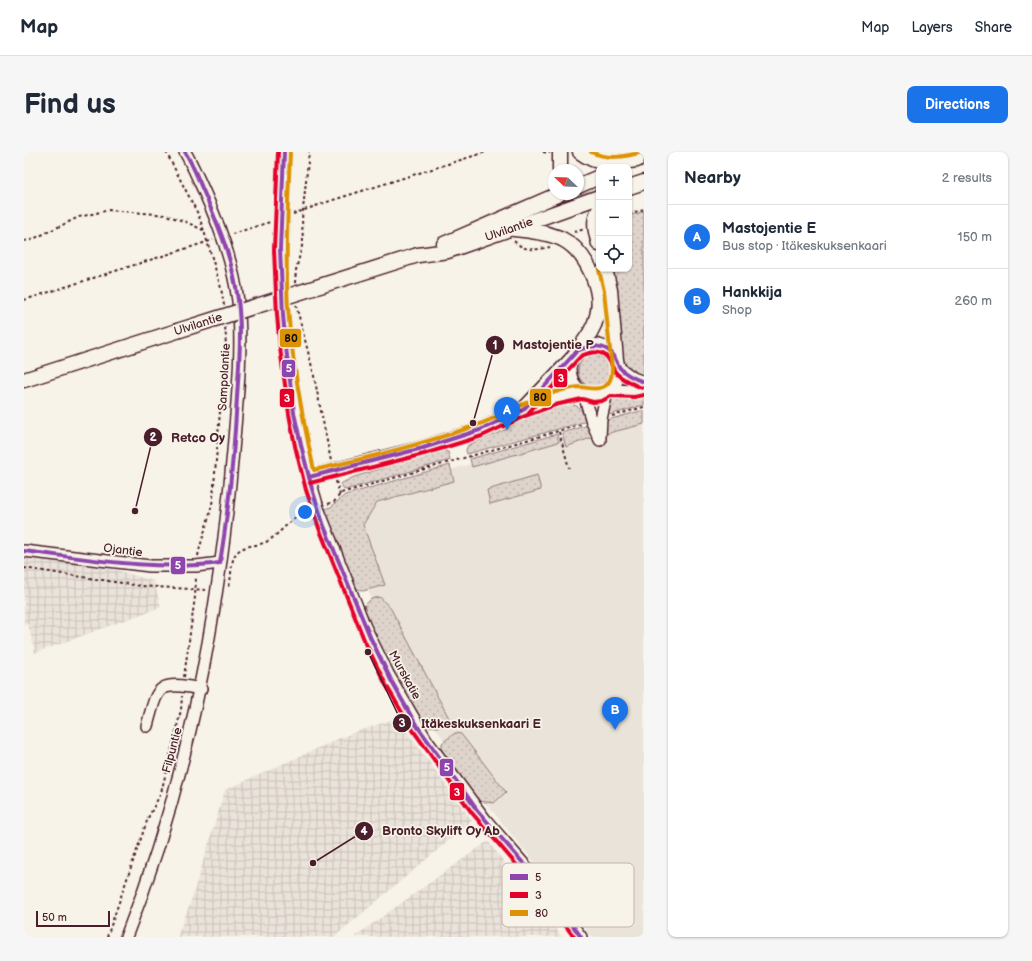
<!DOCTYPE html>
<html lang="en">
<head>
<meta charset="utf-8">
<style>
	body { margin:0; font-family:"Balsamiq Sans",sans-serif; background:#f6f6f7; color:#1f2937 }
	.controls { position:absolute; right:12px; top:12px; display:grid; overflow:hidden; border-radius:8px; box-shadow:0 1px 3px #0004 }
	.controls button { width:36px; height:36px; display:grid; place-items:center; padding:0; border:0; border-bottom:1px solid #e0e1e3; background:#fff; color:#1f2937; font:20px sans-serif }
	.compass { position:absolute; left:524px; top:12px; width:36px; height:36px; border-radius:50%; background:#fff; box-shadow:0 1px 3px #0004; rotate:293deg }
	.scale { position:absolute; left:12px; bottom:10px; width:74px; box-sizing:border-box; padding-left:4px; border:2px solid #4a1f2b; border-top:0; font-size:11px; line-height:14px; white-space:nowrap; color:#4a1f2b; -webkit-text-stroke:3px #f7f3e8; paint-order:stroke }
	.you { position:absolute; left:281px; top:360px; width:14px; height:14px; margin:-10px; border:3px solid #fff; border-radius:50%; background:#1a73e8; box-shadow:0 0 0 6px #1a73e833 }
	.badge { display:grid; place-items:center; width:26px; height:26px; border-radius:50%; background:#1a73e8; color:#fff; font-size:13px; font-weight:700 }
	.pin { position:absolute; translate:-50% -33px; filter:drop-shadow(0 1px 2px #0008) }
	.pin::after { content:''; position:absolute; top:21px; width:14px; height:12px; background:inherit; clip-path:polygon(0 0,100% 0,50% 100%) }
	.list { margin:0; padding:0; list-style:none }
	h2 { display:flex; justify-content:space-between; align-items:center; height:52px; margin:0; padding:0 16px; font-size:17px }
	h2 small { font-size:13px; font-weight:400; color:#747a83 }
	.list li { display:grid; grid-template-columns:26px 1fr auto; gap:12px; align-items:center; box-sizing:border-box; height:64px; padding:0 16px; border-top:1px solid #e0e1e3 }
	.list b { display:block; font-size:15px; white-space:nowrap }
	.list p { margin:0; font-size:13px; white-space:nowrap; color:#747a83 }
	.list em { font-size:13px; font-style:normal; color:#747a83 }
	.icon { flex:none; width:22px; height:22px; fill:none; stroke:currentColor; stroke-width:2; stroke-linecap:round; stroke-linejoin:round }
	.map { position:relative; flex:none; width:620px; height:785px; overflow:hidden; border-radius:8px }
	header { display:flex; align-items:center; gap:24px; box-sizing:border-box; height:56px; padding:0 20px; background:#fff; border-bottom:1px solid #e0e1e3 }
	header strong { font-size:19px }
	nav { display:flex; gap:22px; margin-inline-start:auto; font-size:14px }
	.intro { display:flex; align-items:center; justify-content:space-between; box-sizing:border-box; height:96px; padding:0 24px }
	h1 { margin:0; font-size:28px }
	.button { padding:10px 18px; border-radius:8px; background:#1a73e8; color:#fff; font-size:14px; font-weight:700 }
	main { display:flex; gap:24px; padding:0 24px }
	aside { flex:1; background:#fff; border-radius:8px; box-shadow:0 1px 3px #0004 }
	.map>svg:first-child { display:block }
	.built { fill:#eae3da }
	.industrial { fill:url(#industrial-grid) }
	.grass { fill:url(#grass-dots); stroke:#947a7c }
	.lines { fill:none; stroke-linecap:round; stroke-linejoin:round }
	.minor-casing { stroke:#4a1f2b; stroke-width:14 }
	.major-casing { stroke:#4a1f2b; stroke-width:17 }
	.path { stroke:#4a1f2b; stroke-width:2; stroke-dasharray:3 3; stroke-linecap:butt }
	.minor { stroke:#f7f3e8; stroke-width:11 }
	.major { stroke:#f7f3e8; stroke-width:14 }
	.major-bridge-casing { stroke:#4a1f2b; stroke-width:17; stroke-linecap:butt }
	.major-bridge { stroke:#f7f3e8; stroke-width:14 }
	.bus-1-casing { stroke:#f7f3e8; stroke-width:7 }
	.bus-2-casing { stroke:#f7f3e8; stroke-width:7 }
	.bus-3-casing { stroke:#f7f3e8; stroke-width:7 }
	.bus-1 { stroke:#8e44ad; stroke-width:4 }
	.bus-2 { stroke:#e4002b; stroke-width:4 }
	.bus-3 { stroke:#dd9206; stroke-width:4 }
	.labels { text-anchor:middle; stroke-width:3.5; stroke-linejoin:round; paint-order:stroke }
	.street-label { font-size:12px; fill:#4a1f2b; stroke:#f7f3e8 }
	.key { fill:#f7f3e8; stroke:#c3b3af; stroke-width:1 }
	.key-label { font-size:11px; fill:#4a1f2b }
	.leader { fill:none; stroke:#4a1f2b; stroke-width:1.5 }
	.callout-dot { fill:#4a1f2b; stroke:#f7f3e8; stroke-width:1.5 }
	.mark-label { font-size:12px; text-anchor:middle; font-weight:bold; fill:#fff }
	.callout-label { font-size:13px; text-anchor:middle; font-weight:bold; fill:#4a1f2b; stroke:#f7f3e8; stroke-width:3.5; stroke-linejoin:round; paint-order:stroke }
	.line-badge { stroke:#f7f3e8; stroke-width:1.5 }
	.badge-label { font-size:11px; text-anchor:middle; font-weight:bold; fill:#fff }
	.pale-badge-label { font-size:11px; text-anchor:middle; font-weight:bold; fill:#111 }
</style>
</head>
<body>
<header>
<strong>Map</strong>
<nav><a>Map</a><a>Layers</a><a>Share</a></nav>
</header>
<div class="intro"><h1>Find us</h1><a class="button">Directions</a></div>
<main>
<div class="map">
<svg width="620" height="785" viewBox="0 0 620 785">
	<defs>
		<pattern id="industrial-grid" width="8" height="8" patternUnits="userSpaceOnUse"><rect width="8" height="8" fill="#eae3da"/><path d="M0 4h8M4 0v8" fill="none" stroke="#cac2bb"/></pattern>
		<pattern id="grass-dots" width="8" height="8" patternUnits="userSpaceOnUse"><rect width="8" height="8" fill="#ded4cc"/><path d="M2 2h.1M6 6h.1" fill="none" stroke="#c0b6af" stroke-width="1.8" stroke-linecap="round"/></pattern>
	</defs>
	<rect width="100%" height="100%" fill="#f7f3e8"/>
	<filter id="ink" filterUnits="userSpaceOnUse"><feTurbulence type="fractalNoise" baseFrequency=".025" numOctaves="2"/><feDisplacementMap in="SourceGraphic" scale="8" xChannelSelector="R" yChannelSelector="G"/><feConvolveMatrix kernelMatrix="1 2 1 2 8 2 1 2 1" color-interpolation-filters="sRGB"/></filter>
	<g filter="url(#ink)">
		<path class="built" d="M620,262v523h-53l-25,-36 -85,-104 -85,-130 -51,-141 15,-30z"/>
		<g class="industrial">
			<path d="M0,406l88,11 42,12 7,26 -126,46 -7,-29 -4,1z"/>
			<path d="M373,566l75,103 -138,116h-157l13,-33 35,-114 122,-55z"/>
			<path d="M464,689l74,96h-208z"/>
		</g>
		<g class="grass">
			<path d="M620,59v167l-18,-10 -5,-11 -12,-88h20v-53z"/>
			<circle cx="570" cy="219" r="16"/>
			<path d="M539,224l8,15 -34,9z"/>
			<path d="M620,242v11l-39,11 2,-12 6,-6z"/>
			<path d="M540,250c14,3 17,5 23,19l-120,33 -1,-4 2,-5 39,-16 10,-9 17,-11z"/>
			<path d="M620,258v14l-39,10 -1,-13z"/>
			<path d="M565,273l4,12 -27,10 -4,-14z"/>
			<path d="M533,282l2,8 -87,25 -2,-8z"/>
			<path d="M418,298l6,2 2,8 -105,30 -5,-6 14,-7z"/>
			<path d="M426,313l4,16 -77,21 -14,23 22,60 -22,6 -10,-4 -29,-78 7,-2 14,-12z"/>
			<path d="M513,323l4,15 -51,14 -3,-14z"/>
			<path d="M356,445l11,12 59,111 -12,7 -12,-1c-25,-37 -49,-77 -62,-120l7,-7z"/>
			<path d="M431,581l6,1 45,58 -12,11 -16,-2 -36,-49v-9z"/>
		</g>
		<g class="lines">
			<defs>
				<g id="minor">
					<path d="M594,215l15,11 11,4"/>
					<path d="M586,238l24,1 10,-2"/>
					<path d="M560,242l8,28 8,18"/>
					<path d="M576,285l1,-18 6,-27"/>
					<path d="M285,325l9,31 47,119 23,47 29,50 10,17 57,77 62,72 35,47"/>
					<path d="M0,399l126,15h46l24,-3"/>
					<path d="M123,574c11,-39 9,-46 54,-37"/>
					<path d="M102,785c62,-156 93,-320 107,-486 4,-49 10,-102 5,-150 -5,-40 -19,-77 -35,-112 -6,-13 -11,-25 -18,-37"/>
				</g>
				<g id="major">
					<path d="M260,0c-2,52 -4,103 -2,155 4,57 14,114 27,170l114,-29 31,-10 26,-8 43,-20 30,-11 29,-6"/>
					<path d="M536,0v18"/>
					<path d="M556,0c20,15 35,11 57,8"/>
					<path d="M554,34l21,-9"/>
					<path d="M605,35l15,-5"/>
					<path d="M575,58c-7,11 -3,23 0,34"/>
					<path d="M490,77c16,2 33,3 48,10 24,12 42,51 35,77 -3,13 -11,23 -19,34"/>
					<path d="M420,92l115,-50"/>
					<path id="s1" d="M394,103l30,-4 151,-54"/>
					<path d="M581,117l5,21 6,70c12,38 -42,49 -47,13 -1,-4 0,-10 3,-14 12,-20 33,-16 44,1"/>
					<path d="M0,228l153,-49"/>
					<path d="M500,257l47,-49"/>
				</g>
			</defs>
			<use href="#minor" class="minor-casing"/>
			<use href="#major" class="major-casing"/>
			<g class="path">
				<path d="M142,0l32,62 6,17 17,57 3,17"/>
				<path d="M519,0l7,1"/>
				<path d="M269,62l37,-13 156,-49"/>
				<path d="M605,62l15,-5"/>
				<path d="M550,80l11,-3"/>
				<path d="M208,82l38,-12"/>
				<path d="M0,89l7,-1 48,-23 30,-7 57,5 20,7 17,8"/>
				<path d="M490,89c11,11 22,9 36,6"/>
				<path d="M271,131l1,-13 7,-28 -1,-23 7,-67"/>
				<path d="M0,148l189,-60"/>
				<path d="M272,153l17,66 18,90"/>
				<path d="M588,264l32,-9"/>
				<path d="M535,280l10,36"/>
				<path d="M312,329l4,14"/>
				<path d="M304,352l6,-2 7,-9 242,-69"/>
				<path d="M174,404c4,-20 12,-38 15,-58l13,-161 -1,-10"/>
				<path d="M0,416l117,18 65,4"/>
				<path d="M205,434c3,-9 1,-22 6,-31 7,-11 20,-8 31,-13 15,-8 25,-26 42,-31"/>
				<path d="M160,525l11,-80 1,-20"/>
				<path d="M83,785l41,-119 13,-25 20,-83 1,-14"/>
			</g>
			<use href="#minor" class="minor"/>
			<use href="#major" class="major"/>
			<defs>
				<path id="major-bridge" d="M153,179l241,-76"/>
			</defs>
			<use href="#major-bridge" class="major-bridge-casing"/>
			<use href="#major-bridge" class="major-bridge"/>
			<defs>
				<g id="bus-1">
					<path d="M260,0l-4,97 3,66 3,33 8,65 7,32 11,44 12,37 47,113 21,43 23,41 62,87 73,84 31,43"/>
					<path d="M285,325l114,-29 57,-18 43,-20 54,-59c13,-6 28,-8 37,5 2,4 3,8 6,12 6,7 15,11 24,14"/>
					<path d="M0,399c65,8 131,20 196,12 9,-55 14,-110 17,-166 2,-32 5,-65 1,-97 -5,-40 -20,-76 -36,-112 -5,-12 -10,-25 -17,-36"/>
				</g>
				<g id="bus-2">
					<path d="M254,0l-4,98 3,65 3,33 9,66 6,32 11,44 13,38 46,114 21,43 24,41 62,87 73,85 29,39"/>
					<path d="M505,260l52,-56c9,-4 22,-7 28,4 3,5 4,10 8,14 7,7 16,10 25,14"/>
					<path d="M286,331l114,-29 58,-18 43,-20 30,-11 27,-6 11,3 9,-1 9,-5 23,1 10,-2"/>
				</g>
				<g id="bus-3">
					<path d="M266,0c-2,52 -5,104 -2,156 4,54 14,108 26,162 55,-12 110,-26 163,-45 23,-8 44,-22 67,-29 11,-4 23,-8 35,-9 8,0 16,4 24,0 7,-3 9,-10 9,-18l-8,-78 -5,-21"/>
					<path d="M567,0c17,8 34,5 51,0"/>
				</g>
			</defs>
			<use href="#bus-1" class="bus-1-casing"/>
			<use href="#bus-2" class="bus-2-casing"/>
			<use href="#bus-3" class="bus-3-casing"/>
			<use href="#bus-1" class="bus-1"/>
			<use href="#bus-2" class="bus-2"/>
			<use href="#bus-3" class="bus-3"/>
		</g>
	</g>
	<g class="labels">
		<g class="street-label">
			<text dy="4" stroke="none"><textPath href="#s1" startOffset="95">Ulvilantie</textPath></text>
			<text transform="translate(174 172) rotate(-18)" y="4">Ulvilantie</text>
			<text transform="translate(200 225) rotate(-87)" y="4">Sampolantie</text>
			<text transform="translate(99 398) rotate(7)" y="4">Ojantie</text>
			<text transform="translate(381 523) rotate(61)" y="4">Murskatie</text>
			<text transform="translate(148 598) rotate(-75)" y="4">Filpuntie</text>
		</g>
	</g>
	<rect x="478" y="711" width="132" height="64" rx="6" class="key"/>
	<rect x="486" y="722" width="18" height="6" fill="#8e44ad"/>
	<rect x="486" y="740" width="18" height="6" fill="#e4002b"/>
	<rect x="486" y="758" width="18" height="6" fill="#dd9206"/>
	<g class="key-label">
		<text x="511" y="729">5</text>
		<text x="511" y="747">3</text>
		<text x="511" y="765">80</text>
	</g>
	<path class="leader" d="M449 271L471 193M111 359L129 285M344 500L378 571M289 711L340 679"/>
	<g class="callout-dot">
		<circle cx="449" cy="271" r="4"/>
		<circle cx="111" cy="359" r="4"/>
		<circle cx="344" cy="500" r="4"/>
		<circle cx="289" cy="711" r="4"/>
		<circle cx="471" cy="193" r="10"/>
		<circle cx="129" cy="285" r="10"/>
		<circle cx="378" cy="571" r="10"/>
		<circle cx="340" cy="679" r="10"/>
	</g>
	<g class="mark-label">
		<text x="471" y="197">1</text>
		<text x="129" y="289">2</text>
		<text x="378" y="575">3</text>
		<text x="340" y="683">4</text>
	</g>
	<g class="callout-label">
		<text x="529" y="197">Mastojentie P</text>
		<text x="174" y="290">Retco Oy</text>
		<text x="457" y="576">Itäkeskuksenkaari E</text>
		<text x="417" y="683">Bronto Skylift Oy Ab</text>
	</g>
	<g class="line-badge">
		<rect x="255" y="176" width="23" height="20" rx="4" fill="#dd9206"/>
		<rect x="257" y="207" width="15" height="19" rx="4" fill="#8e44ad"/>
		<rect x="529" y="216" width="15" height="20" rx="4" fill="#e4002b"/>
		<rect x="505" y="236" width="23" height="19" rx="4" fill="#dd9206"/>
		<rect x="255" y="236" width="16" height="20" rx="4" fill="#e4002b"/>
		<rect x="146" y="404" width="16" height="19" rx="4" fill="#8e44ad"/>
		<rect x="415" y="606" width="15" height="19" rx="4" fill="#8e44ad"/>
		<rect x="425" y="630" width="16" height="19" rx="4" fill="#e4002b"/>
	</g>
	<g class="badge-label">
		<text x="265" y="220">5</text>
		<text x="537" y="230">3</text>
		<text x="263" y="250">3</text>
		<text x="154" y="417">5</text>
		<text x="423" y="619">5</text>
		<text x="433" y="644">3</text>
	</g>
	<g class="pale-badge-label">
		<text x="267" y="190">80</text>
		<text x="516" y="249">80</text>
	</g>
</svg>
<div class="controls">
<button>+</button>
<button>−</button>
<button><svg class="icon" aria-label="locate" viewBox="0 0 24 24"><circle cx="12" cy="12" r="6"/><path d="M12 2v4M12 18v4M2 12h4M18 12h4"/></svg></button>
</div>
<svg class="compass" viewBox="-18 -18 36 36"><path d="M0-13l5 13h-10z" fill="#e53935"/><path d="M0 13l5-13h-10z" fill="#747a83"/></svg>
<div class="scale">50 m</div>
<div class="you"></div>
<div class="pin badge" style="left:483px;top:278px">A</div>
<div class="pin badge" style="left:591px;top:578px">B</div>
</div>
<aside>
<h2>Nearby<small>2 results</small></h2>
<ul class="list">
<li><span class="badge">A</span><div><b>Mastojentie E</b><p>Bus stop · Itäkeskuksenkaari</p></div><em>150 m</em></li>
<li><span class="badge">B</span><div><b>Hankkija</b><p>Shop</p></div><em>260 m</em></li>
</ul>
</aside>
</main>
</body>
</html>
